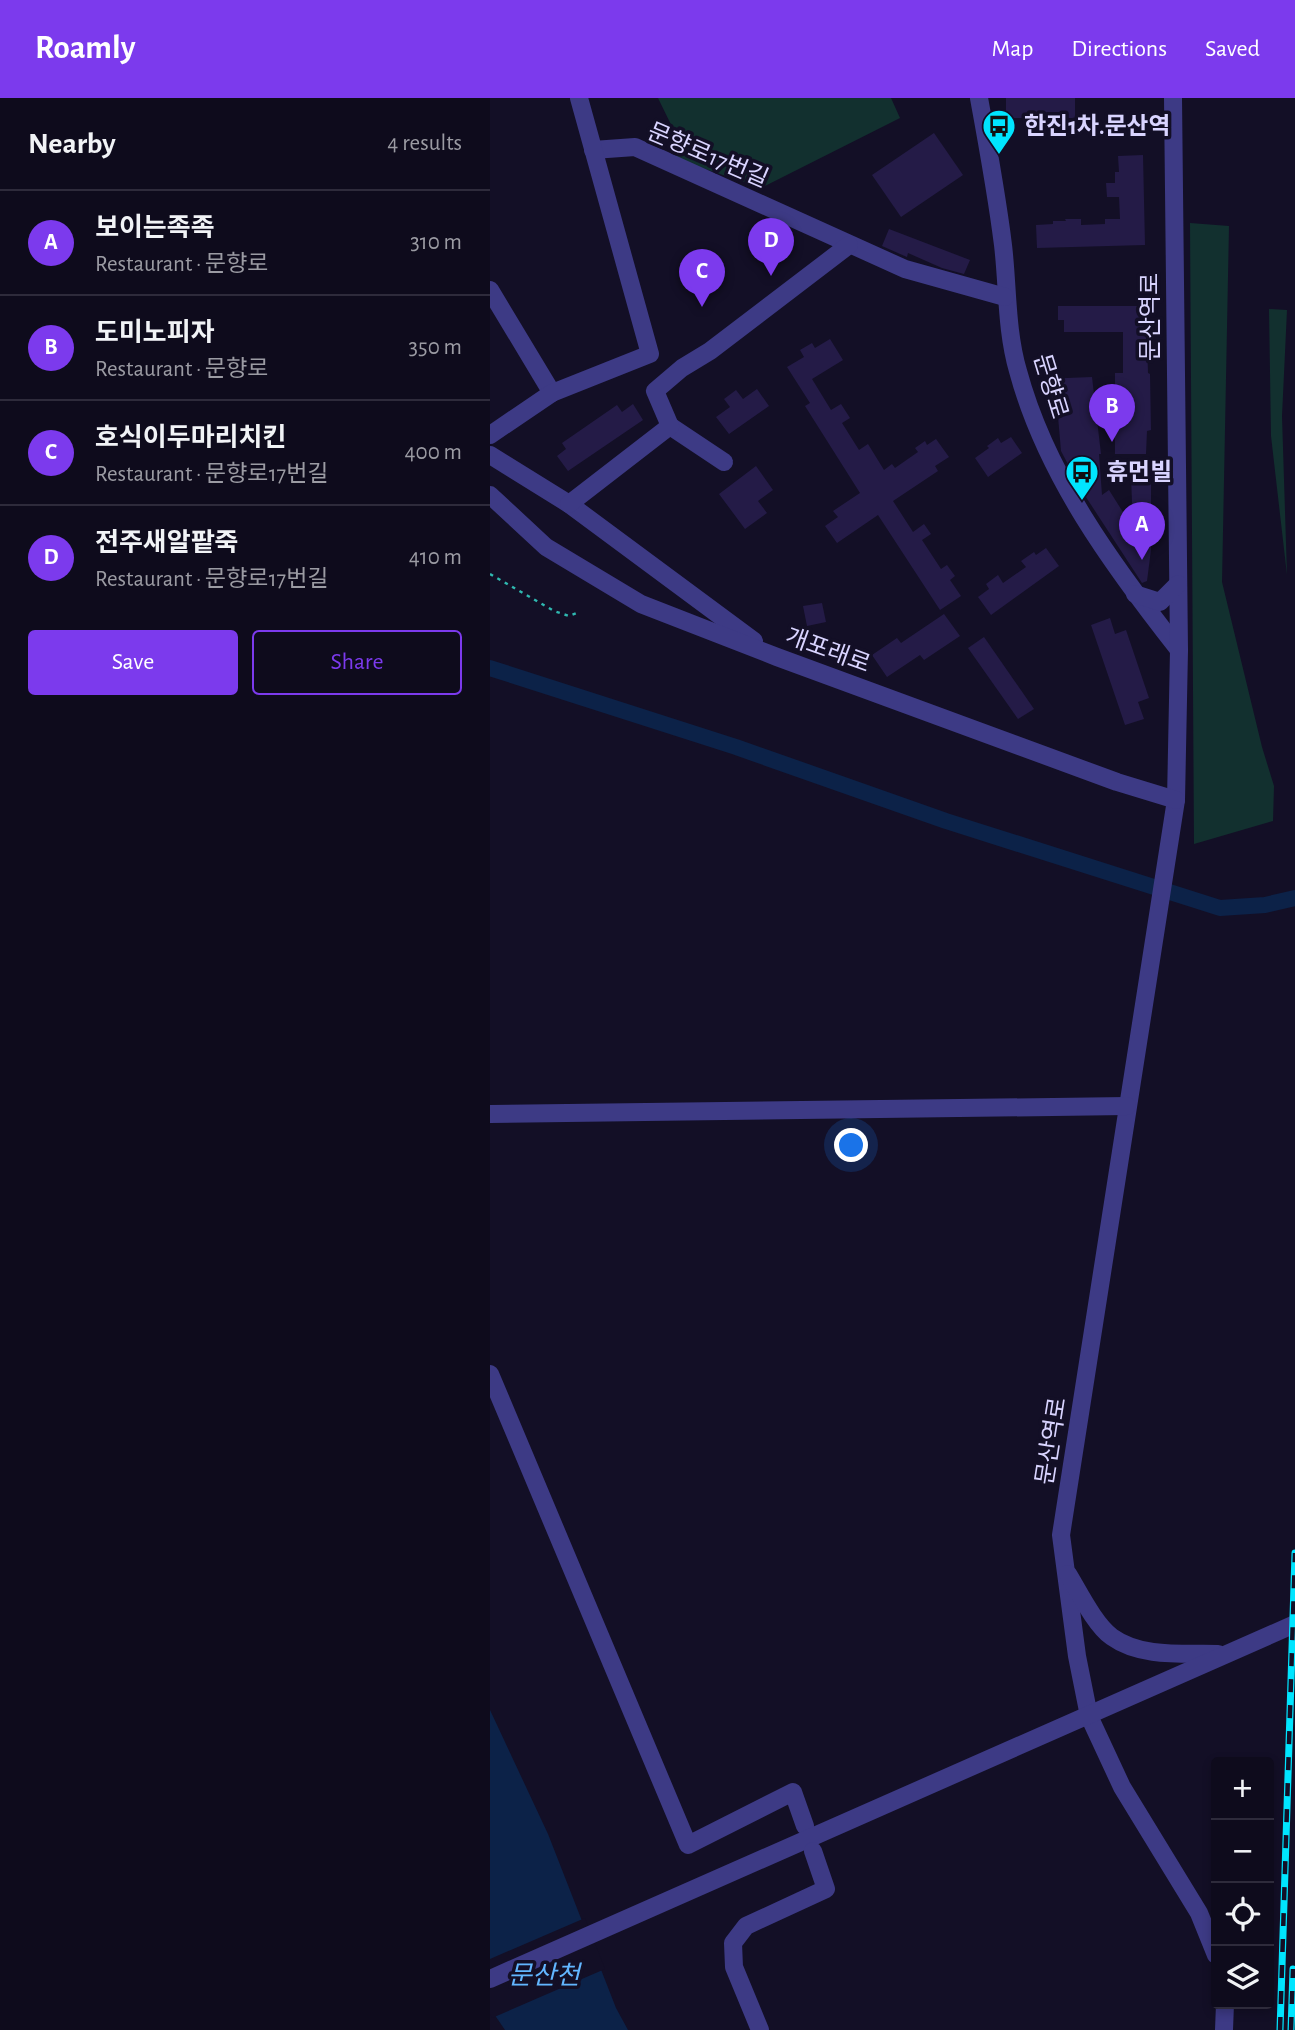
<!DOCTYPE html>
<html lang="en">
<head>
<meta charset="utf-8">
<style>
	body { margin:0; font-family:"Alegreya Sans","Noto Sans KR",sans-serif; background:#171425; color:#f1f3f6 }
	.controls { position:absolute; right:21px; bottom:21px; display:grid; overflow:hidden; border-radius:7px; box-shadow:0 4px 10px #0003 }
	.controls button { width:63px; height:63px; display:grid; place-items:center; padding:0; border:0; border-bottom:2px solid #2e2b3b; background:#0e0b1c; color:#f1f3f6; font:35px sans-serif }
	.you { position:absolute; left:362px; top:1048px; width:24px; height:24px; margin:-18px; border:5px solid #fff; border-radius:50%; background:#1a73e8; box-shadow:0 0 0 10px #1a73e833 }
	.badge { display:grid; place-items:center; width:46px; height:46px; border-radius:50%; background:#7c3aed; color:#fff; font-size:23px; font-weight:700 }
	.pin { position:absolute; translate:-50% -58px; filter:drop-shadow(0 2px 4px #0008) }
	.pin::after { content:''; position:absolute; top:37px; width:24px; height:21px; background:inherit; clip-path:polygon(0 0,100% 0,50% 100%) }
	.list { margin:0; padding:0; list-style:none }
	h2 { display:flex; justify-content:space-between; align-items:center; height:91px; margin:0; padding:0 28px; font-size:30px }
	h2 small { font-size:23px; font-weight:400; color:#9b9ba3 }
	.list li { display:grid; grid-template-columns:46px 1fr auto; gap:21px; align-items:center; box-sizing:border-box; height:105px; padding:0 28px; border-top:2px solid #2e2b3b }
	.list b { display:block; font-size:26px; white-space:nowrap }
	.list p { margin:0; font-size:23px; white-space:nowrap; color:#9b9ba3 }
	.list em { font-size:23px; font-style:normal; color:#9b9ba3 }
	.actions { display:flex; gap:14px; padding:21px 28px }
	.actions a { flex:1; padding:16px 0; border:2px solid #7c3aed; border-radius:7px; text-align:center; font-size:24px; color:#7c3aed }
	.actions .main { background:#7c3aed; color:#fff }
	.icon { flex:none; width:38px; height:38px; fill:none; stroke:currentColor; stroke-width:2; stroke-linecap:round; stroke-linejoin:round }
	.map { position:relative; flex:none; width:805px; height:1932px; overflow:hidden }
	header { display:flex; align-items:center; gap:42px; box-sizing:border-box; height:98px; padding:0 35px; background:#7c3aed; color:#fff }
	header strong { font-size:33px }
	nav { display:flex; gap:38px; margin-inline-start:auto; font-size:24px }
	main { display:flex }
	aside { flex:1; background:#0e0b1c }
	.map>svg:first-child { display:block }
	.green { fill:#12302f }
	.water { fill:#0c2248 }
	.pier { fill:#130f26 }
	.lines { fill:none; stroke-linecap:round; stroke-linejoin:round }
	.canal { stroke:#0c2248; stroke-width:16 }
	.building { fill:#241b47 }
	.path { stroke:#2fb8b0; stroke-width:2.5; stroke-dasharray:3.5 5; stroke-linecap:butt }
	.minor { stroke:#3d3a85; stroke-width:18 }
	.rail-casing { stroke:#00e5ff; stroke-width:7 }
	.rail { stroke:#130f26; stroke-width:4.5; stroke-dasharray:13; stroke-linecap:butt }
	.labels { text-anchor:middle; stroke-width:7; stroke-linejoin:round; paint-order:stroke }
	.poi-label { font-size:24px; font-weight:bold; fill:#d9d4ff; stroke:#130f26; text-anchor:start }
	.street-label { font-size:24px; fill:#d9d4ff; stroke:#130f26 }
	.water-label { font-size:26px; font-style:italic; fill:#62b6ff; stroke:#130f26 }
</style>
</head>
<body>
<header>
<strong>Roamly</strong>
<nav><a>Map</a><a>Directions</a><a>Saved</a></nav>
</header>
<main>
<aside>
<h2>Nearby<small>4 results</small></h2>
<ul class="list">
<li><span class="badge">A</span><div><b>보이는족족</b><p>Restaurant · 문향로</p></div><em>310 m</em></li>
<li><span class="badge">B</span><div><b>도미노피자</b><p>Restaurant · 문향로</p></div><em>350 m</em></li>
<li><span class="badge">C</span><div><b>호식이두마리치킨</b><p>Restaurant · 문향로17번길</p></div><em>400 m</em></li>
<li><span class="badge">D</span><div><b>전주새알팥죽</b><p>Restaurant · 문향로17번길</p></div><em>410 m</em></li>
</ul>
<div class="actions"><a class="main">Save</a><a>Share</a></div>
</aside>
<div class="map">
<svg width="805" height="1932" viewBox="0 0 805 1932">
	<rect width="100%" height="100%" fill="#130f26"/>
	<g class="green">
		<path d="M168,0h233l9,20 -139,70 -82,-28 -9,-10 11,-5z"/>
		<path d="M700,125l39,3 -7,356 40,165 12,39 -1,35 -79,23z"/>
		<path d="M779,211l18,1 -5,106 5,159 -16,-139z"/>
	</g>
	<path class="water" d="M0,1612l58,124 68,174 12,22h-123l-15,-22z"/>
	<path class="pier" d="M95,1820l20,51 -113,49 -2,-4v-55z"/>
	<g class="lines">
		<path class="canal" d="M0,570l246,79 210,74 274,87 45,-3 30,-7"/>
	</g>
	<g class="building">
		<rect x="516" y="0" width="69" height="20"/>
		<path d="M444,35l29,42 -62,42 -29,-42z"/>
		<path d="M653,57l2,90 -108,3 -1,-23 17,-1v-3h13l-1,-2h16v6l24,-1v-5h15l-1,-22h-12l-1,-14h9v-11h4l-1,-16z"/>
		<path d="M399,131l81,31 -6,14 -22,-6 -34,-15 -1,4 -25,-11z"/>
		<path d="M568,208h88l2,67 2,1 1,56 -4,1 -1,23h-31v-81h8v-41h-59v-12h-6z"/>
		<path d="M340,241l13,21 -31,19 19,31 10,-6 9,14 -8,5 17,27 9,-6 16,26 8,-6 3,4 23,-16 -3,-4 10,-7 2,4 9,-6 13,18 -14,9 3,5 -45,30 20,31 11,-8 7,10 -9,6 19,29 6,-4 8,11 -5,4 11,16 -21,14 -62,-95 -41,28 -12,-17 13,-9 -5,-6 27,-18 -55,-87 5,-3 -23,-36 17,-10 -4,-7 12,-7 3,5z"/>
		<path d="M602,279l9,77h-2l3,41 7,-5 24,38 -2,-52h20v74l-4,31 -5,2 -60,-92 -21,-40 -4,-46 -11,1 -4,-27z"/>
		<path d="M267,291l12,17 -40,28 -13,-17 14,-10 -6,-8 12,-9 7,9z"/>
		<path d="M143,306l10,16 -75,51 -11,-15 9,-7 -4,-6 55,-38 5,7z"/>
		<path d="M521,339l11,16 -34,24 -13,-19 14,-10 -2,-2 11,-8 3,5z"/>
		<path d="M266,368l17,24 -15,11 9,12 -22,16 -26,-35z"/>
		<path d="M556,450l13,18 -68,49 -13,-18 11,-8 -3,-5 12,-9 5,8 23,-16 -5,-6 13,-9 2,3z"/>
		<path d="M332,505l4,19 -19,4 -4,-20z"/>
		<path d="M454,516l16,22 -36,24 -4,-5 -33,22 -15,-22 25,-17 4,5z"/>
		<path d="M620,520l5,16 11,-4 23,68 -11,4 6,17 -19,6 -34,-100z"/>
		<path d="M494,539l50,72 -16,10 -50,-71z"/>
	</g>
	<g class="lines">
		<path class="path" d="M0,476l64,37 15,5 10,-4"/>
		<g class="minor">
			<path d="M489,0c9,49 18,98 24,147 5,42 3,85 15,126 28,104 95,195 161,279"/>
			<path d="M683,0l6,552 -3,150 -115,735 16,121 12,60 33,71 77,126 17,42"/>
			<path d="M103,52l42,-3 270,122 100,28"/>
			<path d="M0,192l62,103"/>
			<path d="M180,328l54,36"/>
			<path d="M0,337l62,-42 98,-39 -71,-256"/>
			<path d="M0,357l79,49 185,137"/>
			<path d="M0,397l56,52 95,57 136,53 340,125 59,18"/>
			<path d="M79,406l101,-78 -15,-35 27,-23 28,-17 139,-106"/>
			<path d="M645,496l25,8 18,-18"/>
			<path d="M0,1016l637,-8"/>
			<path d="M0,1276l198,471 105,-53 12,34"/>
			<path d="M578,1476c11,18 27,51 44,63 29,21 72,16 106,17"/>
			<path d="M0,1881l805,-355"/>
			<path d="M270,1932l-26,-63 -1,-24 13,-17 80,-37 -13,-38"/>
			<path d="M734,1932l1,-26"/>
		</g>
		<defs>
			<g id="rail">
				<path d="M790,1932l15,-477"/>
				<path d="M801,1932l2,-61"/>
			</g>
		</defs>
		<use href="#rail" class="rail-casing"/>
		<use href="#rail" class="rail"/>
	</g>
	<defs>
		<symbol id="bus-pin" viewBox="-11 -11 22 30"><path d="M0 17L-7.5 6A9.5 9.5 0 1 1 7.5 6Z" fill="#00e5ff" stroke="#130f26"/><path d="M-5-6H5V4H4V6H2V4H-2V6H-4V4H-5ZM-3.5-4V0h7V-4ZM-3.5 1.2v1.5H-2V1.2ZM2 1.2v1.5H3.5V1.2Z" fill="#111"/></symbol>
	</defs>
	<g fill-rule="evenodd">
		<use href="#bus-pin" x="490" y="9" width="38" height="52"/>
		<use href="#bus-pin" x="573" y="355" width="38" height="52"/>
	</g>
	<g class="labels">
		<g class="poi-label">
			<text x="534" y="36">한진1차.문산역</text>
			<text x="616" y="382">휴먼빌</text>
		</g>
		<g class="street-label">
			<text transform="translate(218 57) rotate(23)" y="8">문향로17번길</text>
			<text transform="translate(660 219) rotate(-90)" y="8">문산역로</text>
			<text transform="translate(561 288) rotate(73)" y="8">문향로</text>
			<text transform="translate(338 552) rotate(20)" y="8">개포래로</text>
			<text transform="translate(561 1343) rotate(-81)" y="8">문산역로</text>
		</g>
		<g class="water-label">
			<text x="54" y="1886">문산천</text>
		</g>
	</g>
</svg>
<div class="controls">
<button>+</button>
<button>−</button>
<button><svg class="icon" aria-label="locate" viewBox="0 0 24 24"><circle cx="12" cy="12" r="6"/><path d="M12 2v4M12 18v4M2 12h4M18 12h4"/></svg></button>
<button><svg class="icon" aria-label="layers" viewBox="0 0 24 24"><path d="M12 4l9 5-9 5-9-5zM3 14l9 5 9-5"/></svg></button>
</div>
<div class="you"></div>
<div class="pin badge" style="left:652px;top:462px">A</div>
<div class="pin badge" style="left:622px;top:344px">B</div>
<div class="pin badge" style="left:212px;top:209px">C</div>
<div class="pin badge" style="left:281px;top:178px">D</div>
</div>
</main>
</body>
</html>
